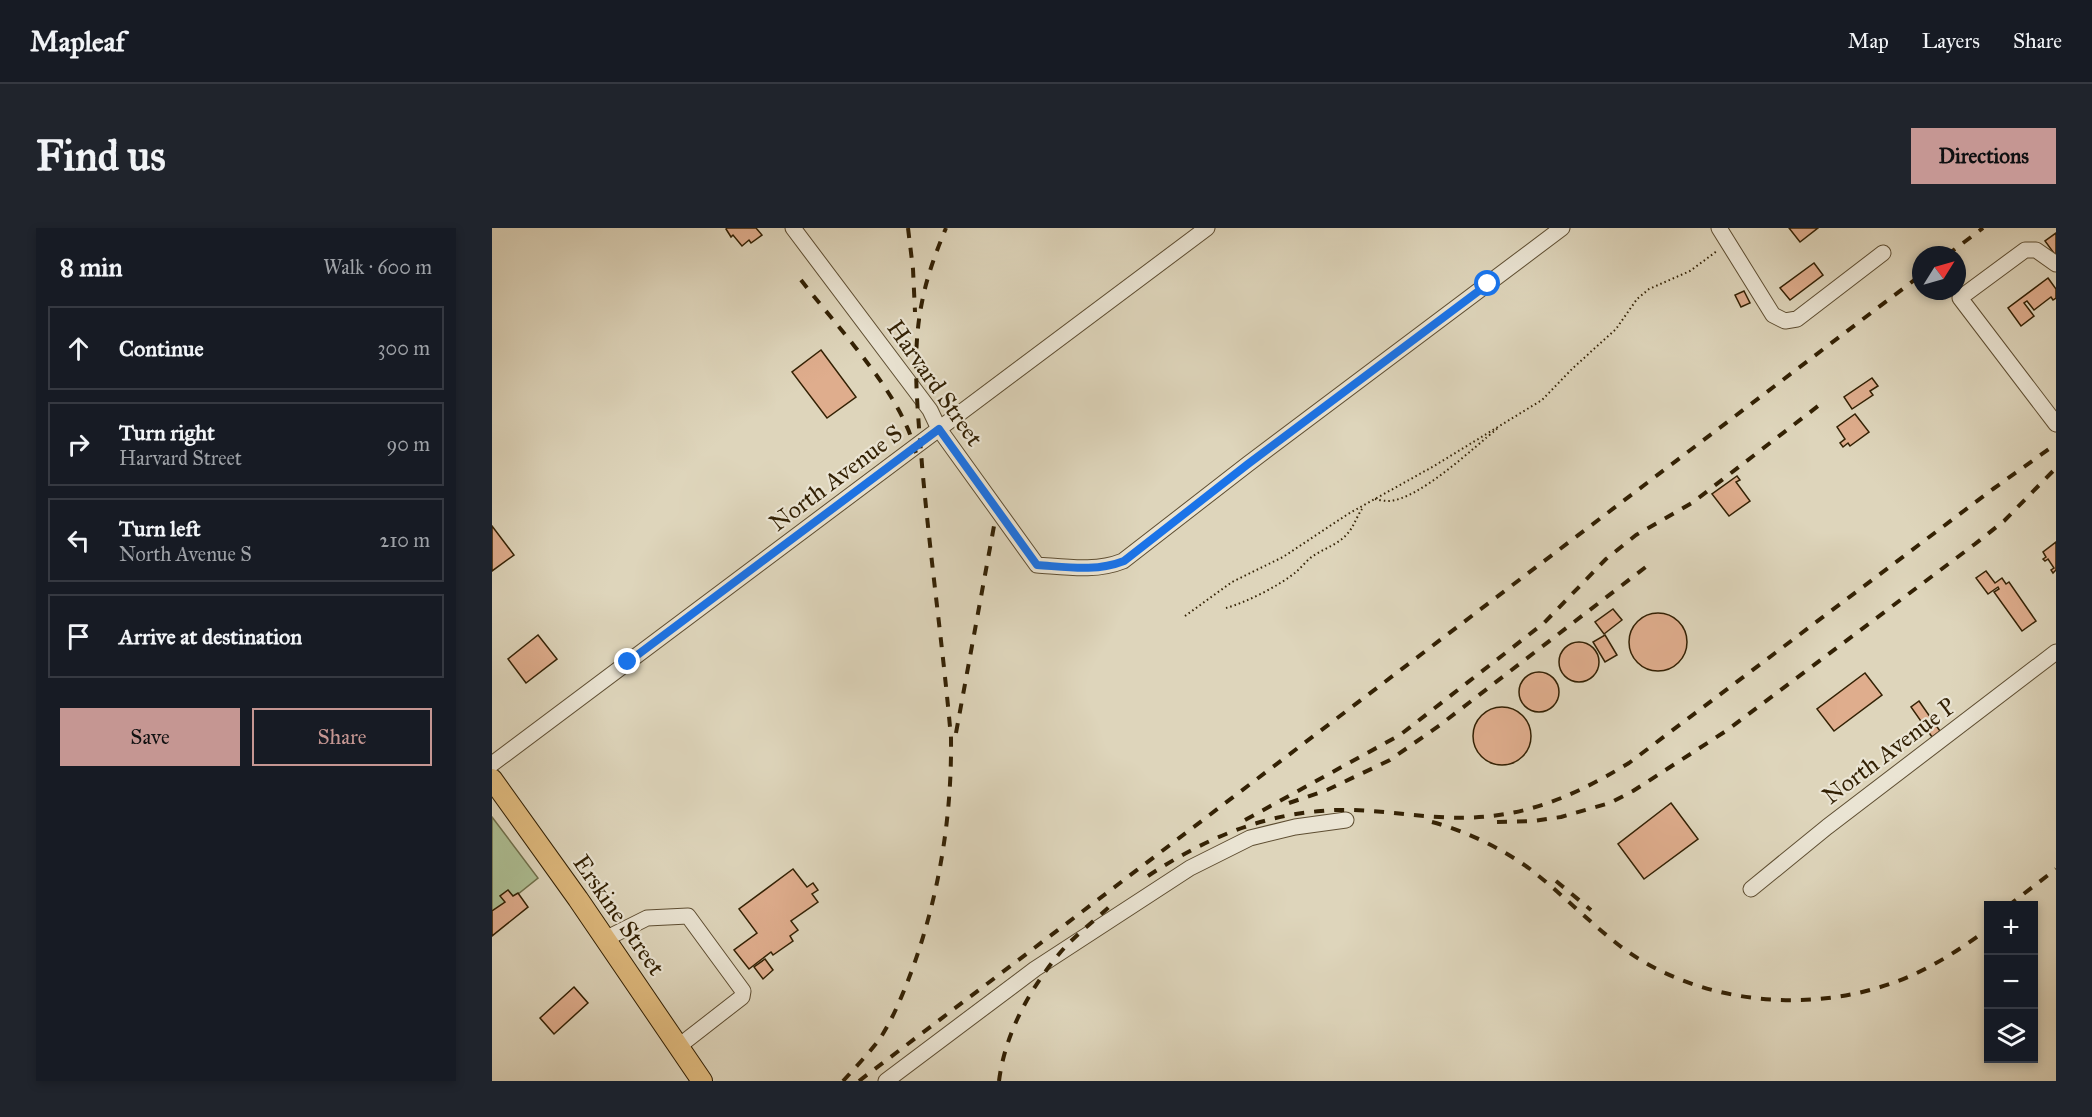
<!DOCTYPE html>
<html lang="en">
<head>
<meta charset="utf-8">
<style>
	body { margin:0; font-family:"IM FELL Great Primer",serif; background:#20242c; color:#f1f3f6 }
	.controls { position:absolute; right:18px; bottom:18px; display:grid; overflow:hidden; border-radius:0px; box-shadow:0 3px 9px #0003 }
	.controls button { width:54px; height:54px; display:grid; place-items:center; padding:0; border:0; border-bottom:2px solid #363941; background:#171b24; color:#f1f3f6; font:30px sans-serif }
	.compass { position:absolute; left:1420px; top:18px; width:54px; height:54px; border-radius:50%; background:#171b24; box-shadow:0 3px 9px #0003; rotate:53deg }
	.stop { position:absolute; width:18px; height:18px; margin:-14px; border:4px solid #1a73e8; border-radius:50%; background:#fff }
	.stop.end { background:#1a73e8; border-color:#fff; box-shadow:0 2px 6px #0008 }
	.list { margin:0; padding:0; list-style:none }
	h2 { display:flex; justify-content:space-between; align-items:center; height:78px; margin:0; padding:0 24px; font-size:26px }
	h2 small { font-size:20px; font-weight:400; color:#9ea1a6 }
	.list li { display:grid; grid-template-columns:39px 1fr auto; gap:18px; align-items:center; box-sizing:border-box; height:84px; margin:0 12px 12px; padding:0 12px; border:2px solid #363941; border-radius:0px }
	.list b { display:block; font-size:22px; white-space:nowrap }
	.list p { margin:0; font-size:20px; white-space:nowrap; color:#9ea1a6 }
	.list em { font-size:20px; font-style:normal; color:#9ea1a6 }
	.actions { display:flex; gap:12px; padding:18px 24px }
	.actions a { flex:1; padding:14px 0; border:2px solid #c59692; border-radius:0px; text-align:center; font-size:21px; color:#c59692 }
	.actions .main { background:#c59692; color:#111 }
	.icon { flex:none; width:33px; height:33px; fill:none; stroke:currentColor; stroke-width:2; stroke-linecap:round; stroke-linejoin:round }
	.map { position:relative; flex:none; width:1564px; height:853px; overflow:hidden; border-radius:0px }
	header { display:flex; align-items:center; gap:36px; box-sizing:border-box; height:84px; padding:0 30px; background:#171b24; border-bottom:2px solid #363941 }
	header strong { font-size:28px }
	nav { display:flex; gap:33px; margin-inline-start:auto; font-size:21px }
	.intro { display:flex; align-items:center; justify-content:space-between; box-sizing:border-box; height:144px; padding:0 36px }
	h1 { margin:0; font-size:42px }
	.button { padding:15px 27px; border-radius:0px; background:#c59692; color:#111; font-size:21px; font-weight:700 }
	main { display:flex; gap:36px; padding:0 36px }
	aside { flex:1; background:#171b24; border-radius:0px; box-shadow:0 3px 9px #0003 }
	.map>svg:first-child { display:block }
	.green { fill:#adbe93; stroke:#70704c; stroke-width:1.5 }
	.building { fill:#dfad8d; stroke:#332104; stroke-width:1.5 }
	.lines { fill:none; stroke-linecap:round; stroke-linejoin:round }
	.minor-casing { stroke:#5e4e32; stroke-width:17 }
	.major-casing { stroke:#332104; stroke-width:22 }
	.path { stroke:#332104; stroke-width:2; stroke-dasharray:1.5 3; stroke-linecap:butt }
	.minor { stroke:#eae4d3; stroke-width:15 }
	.major { stroke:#dfba7e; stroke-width:20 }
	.rail { stroke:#332104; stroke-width:4; stroke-dasharray:10 10; stroke-linecap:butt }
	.route { stroke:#1a73e8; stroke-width:8 }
	.labels { text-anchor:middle; stroke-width:4.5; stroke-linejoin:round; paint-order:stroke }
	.street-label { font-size:24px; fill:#332104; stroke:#eae4d3 }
</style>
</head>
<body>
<header>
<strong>Mapleaf</strong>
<nav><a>Map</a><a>Layers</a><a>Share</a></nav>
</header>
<div class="intro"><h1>Find us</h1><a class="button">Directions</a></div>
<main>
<aside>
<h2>8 min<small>Walk · 600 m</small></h2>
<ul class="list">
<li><svg class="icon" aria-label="ahead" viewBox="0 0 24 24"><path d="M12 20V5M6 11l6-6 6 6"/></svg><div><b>Continue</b></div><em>300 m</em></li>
<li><svg class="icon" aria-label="right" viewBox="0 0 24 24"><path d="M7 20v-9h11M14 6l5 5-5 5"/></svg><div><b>Turn right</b><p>Harvard Street</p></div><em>90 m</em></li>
<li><svg class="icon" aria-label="left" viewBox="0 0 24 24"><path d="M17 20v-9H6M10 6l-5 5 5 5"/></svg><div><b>Turn left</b><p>North Avenue S</p></div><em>210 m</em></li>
<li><svg class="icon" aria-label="arrive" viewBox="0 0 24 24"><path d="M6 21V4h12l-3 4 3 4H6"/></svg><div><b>Arrive at destination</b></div></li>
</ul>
<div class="actions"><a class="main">Save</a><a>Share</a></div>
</aside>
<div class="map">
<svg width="1564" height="853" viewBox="0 0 1564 853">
	<rect width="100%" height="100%" fill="#ded5bb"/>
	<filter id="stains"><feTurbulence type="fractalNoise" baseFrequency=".00333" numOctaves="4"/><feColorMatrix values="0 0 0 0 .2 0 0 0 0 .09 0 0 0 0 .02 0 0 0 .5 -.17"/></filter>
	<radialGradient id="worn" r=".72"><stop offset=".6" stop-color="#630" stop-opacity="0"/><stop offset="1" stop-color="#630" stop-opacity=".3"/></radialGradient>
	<path class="green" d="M0,589l46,61 -46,37z"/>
	<g class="building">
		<path d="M235,0h29l6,7 -11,8 -2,-3 -7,6 -9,-11 -2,2 -5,-8z"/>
		<path d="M1297,0h29l-18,14z"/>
		<path d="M1564,5v23l-11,-15z"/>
		<path d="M1322,35l9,12 -33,25 -10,-12z"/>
		<path d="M1556,50l8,11v9l-3,2 -2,-3 -17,13 -7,-9 -3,2 10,13 -13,10 -13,-18z"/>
		<path d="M1252,63l6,12 -9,4 -6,-12z"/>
		<path d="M329,122l35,47 -29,21 -35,-46z"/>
		<path d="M1380,150l6,8 -8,5 3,4 -21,14 -8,-12z"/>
		<path d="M1363,186l14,18 -19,14 -2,-3 -5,4 -3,-4 5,-4 -8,-12z"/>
		<path d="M1245,248l3,4 -4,2 14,19 -21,15 -17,-22z"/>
		<path d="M0,298l22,29 -22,16z"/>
		<path d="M1564,314v28l-3,3 -2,-3 3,-2 -6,-9 -3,2 -2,-2 3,-2 -3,-5z"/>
		<path d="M1494,343l9,12 7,-5 4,6 3,-2 27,39 -14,10 -28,-39 5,-3 -1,-2 -10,7 -12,-16z"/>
		<path d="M1121,381l9,11 -18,14 -9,-12z"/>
		<circle cx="1166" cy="414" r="29"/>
		<path d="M46,407l19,24 -31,24 -18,-24z"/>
		<path d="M1113,407l12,20 -12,7 -12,-20z"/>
		<circle cx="1087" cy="434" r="20"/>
		<circle cx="1047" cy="464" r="20"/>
		<path d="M1373,445l17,22 -48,36 -17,-22z"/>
		<path d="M1427,473l21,30 -8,6 -21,-30z"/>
		<circle cx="1010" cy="508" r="29"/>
		<path d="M1179,575l27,36 -54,40 -26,-35z"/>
		<path d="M301,641l14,18 6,-4 5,7 -6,4 6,8 -27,19 7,9 -8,6 3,5 -20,14 -2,-3 -22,17 -15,-19 23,-17 -18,-24z"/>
		<path d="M16,662l5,6 5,-3 10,14 -36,29v-25l13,-9 -5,-6z"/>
		<path d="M273,731l8,11 -10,9 -9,-12z"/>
		<path d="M82,759l14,16 -34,31 -14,-16z"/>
	</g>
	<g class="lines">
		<defs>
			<g id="minor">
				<path d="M301,0l137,182 9,19 98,136c29,2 59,7 86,-4l125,-97 314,-236"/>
				<path d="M1227,0l54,87 12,6 12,-2 86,-66"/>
				<path d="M1564,36l-20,-14h-11l-65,48 96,126"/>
				<path d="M0,536l715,-536"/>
				<path d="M1259,661l76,-62 229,-175"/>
				<path d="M113,711l42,-21 41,-2 55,75 -1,6 -63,49"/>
				<path d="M394,853l149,-112 155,-101 60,-30 45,-11 51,-7"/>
			</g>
			<path id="major" d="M0,551l86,120 124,182"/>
		</defs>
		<use href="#minor" class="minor-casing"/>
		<use href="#major" class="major-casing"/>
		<g class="path">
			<path d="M883,271c4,1 9,2 14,2 31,-2 84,-53 109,-73"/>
			<path d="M734,380c21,-6 53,-22 70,-36 6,-5 11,-12 17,-16 12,-8 26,-12 35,-23 6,-7 9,-17 14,-24"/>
			<path d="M693,388l47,-34 51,-25 65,-43 86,-48 108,-66 31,-32 43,-39 21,-30 12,-10 41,-18 27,-20"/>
		</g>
		<use href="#minor" class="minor"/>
		<use href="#major" class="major"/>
		<g class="rail">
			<path d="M416,0l5,41 2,43"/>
			<path d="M1455,27l36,-27"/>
			<path d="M309,52c33,43 85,98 106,147 4,8 6,18 9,26"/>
			<path d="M464,505l38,-207"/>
			<path d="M797,575l38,-13 63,-30 50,-35 207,-159"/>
			<path d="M753,592l155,-85 144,-112 62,-64 30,-24 56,-32 130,-100"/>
			<path d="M940,594c34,9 69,26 98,47 31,24 59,53 90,77 77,58 189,69 278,35 32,-12 63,-32 90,-52"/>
			<path d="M1005,594l37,-1 27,-4 49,-14 23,-12 93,-60 249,-187 29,-23 52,-53"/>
			<path d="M656,648c53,-35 109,-60 173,-65 40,-4 79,4 118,6 75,5 127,-16 190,-54l364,-274 63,-45"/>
			<path d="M1064,653l35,29"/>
			<path d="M1516,678l48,-37"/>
			<path d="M351,853c12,-13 25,-27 36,-41 14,-21 24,-46 33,-70 27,-74 40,-153 39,-232 -8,-91 -21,-182 -29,-273 -4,-54 -11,-110 0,-163 5,-26 14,-50 24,-74"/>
			<path d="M367,853l1062,-806"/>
			<path d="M507,853c6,-47 30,-91 60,-127 14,-17 34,-32 50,-47"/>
		</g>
	</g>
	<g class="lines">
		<path class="route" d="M136,434l311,-233 98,136c30,2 59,7 87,-4l124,-97 240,-180"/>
	</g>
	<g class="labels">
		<g class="street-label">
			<text transform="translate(443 155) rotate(55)" y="8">Harvard Street</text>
			<text transform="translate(344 250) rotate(-37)" y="8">North Avenue S</text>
			<text transform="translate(1397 523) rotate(-37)" y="8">North Avenue P</text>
			<text transform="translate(127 687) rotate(55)" y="8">Erskine Street</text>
		</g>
	</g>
	<rect width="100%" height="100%" filter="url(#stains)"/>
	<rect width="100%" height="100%" fill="url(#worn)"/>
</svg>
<div class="controls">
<button>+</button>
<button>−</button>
<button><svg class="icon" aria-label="layers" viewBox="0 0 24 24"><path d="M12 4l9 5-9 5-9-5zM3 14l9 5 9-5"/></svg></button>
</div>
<svg class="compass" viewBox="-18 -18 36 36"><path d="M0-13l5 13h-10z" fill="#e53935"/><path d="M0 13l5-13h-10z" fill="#9ea1a6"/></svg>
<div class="stop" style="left:996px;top:56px"></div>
<div class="stop end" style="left:136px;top:434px"></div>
</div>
</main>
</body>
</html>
